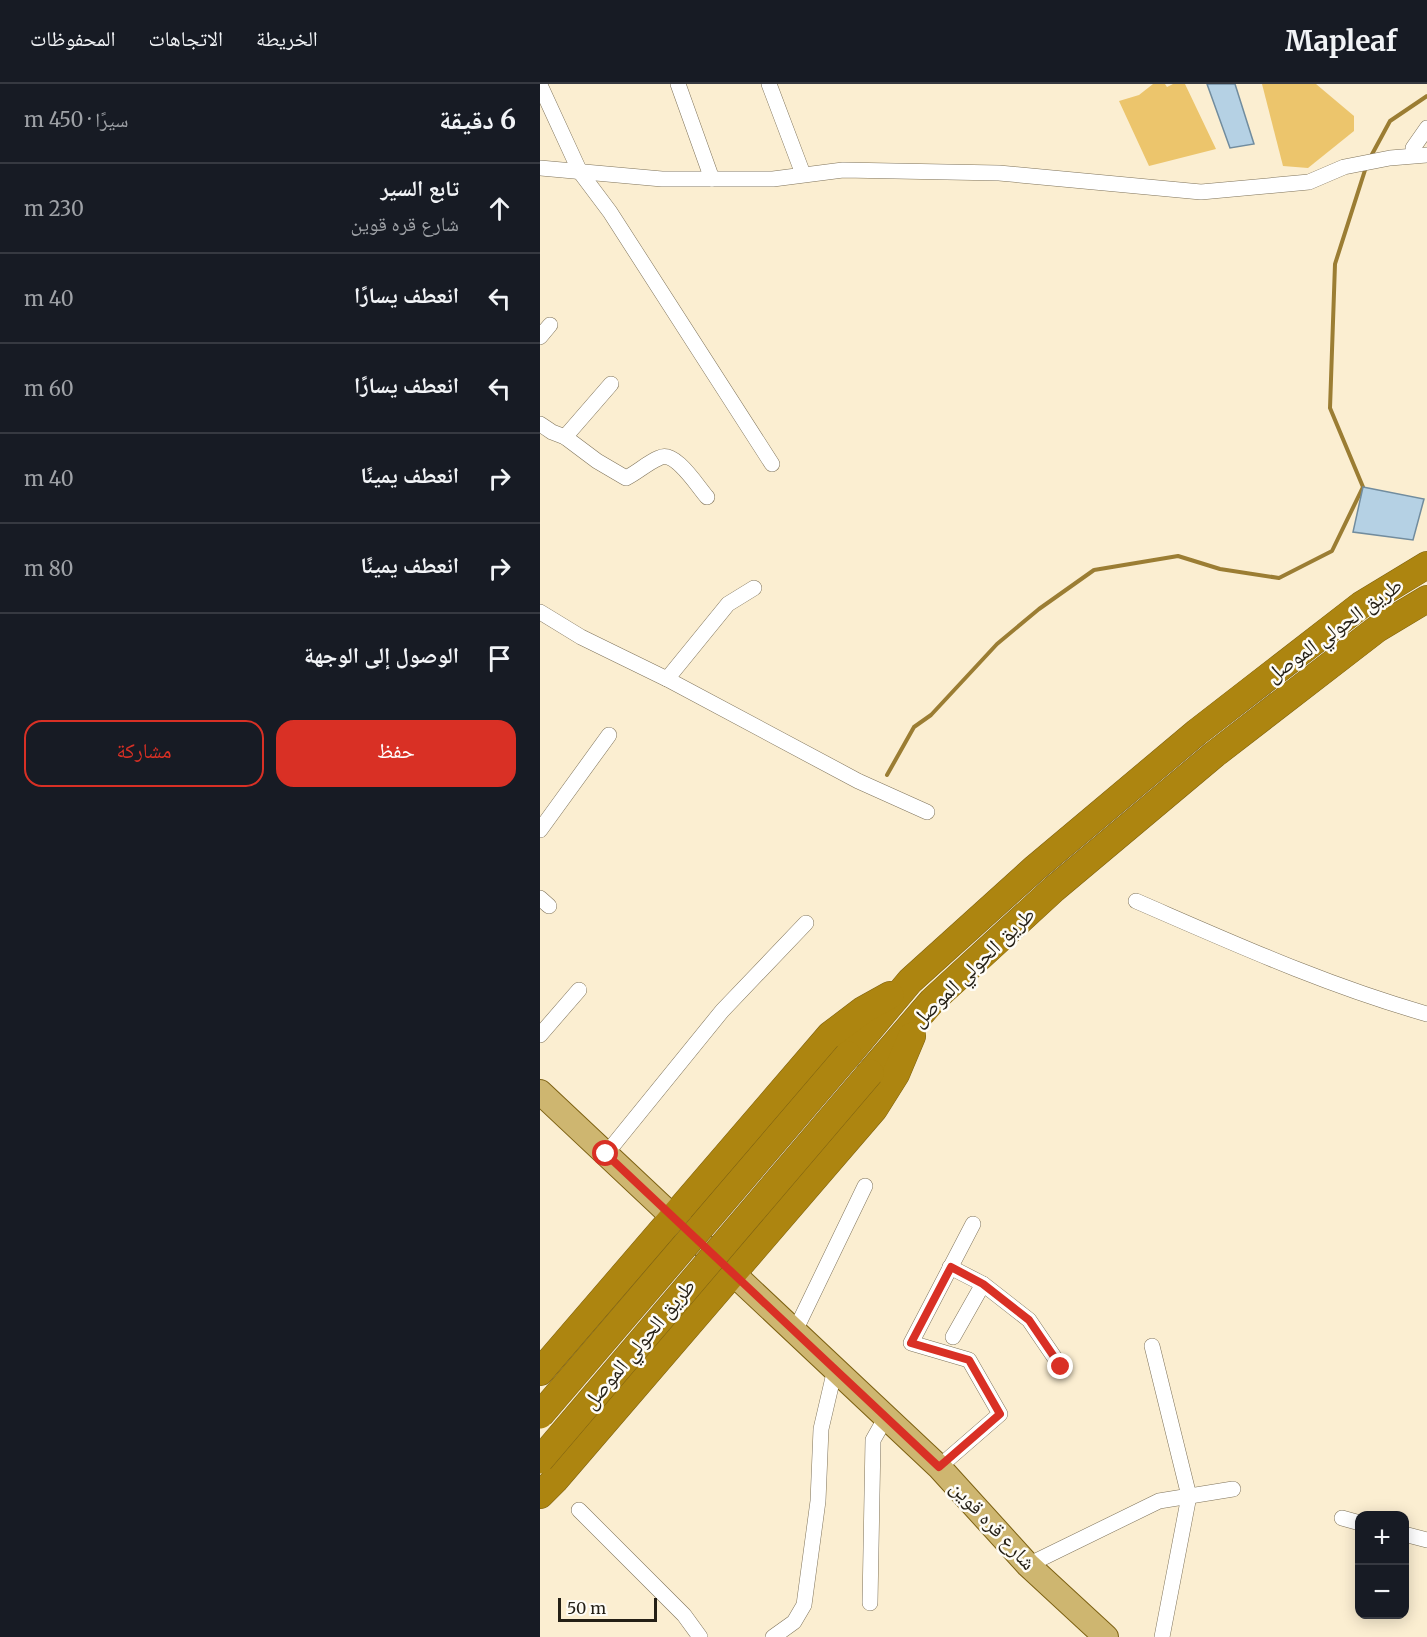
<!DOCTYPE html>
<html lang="ar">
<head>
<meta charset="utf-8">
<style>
	body { margin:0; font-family:Merriweather,"Noto Naskh Arabic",serif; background:#20242c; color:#f1f3f6; direction:rtl }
	.controls { position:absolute; right:18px; bottom:18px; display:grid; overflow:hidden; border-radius:12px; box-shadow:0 3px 15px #0003 }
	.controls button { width:54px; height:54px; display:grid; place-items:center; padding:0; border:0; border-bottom:2px solid #363941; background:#171b24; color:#f1f3f6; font:30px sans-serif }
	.scale { position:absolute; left:18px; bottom:15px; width:99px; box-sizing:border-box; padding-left:6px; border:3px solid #241f15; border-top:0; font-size:16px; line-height:21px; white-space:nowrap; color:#241f15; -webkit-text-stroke:4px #fefcf6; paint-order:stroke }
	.stop { position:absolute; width:18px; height:18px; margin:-14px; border:4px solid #d93025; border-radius:50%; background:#fff }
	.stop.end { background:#d93025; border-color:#fff; box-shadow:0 2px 6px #0008 }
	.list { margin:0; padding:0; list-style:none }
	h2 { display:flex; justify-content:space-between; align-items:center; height:78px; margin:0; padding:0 24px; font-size:26px }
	h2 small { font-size:20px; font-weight:400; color:#9ea1a6 }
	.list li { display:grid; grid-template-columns:39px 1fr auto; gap:18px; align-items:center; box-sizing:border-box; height:90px; padding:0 24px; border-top:2px solid #363941 }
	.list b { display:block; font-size:22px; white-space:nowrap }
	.list p { margin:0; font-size:20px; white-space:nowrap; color:#9ea1a6 }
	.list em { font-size:20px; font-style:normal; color:#9ea1a6 }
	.actions { display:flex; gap:12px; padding:18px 24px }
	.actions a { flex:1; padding:14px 0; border:2px solid #d93025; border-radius:18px; text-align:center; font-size:21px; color:#d93025 }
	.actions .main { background:#d93025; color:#fff }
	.icon { flex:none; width:33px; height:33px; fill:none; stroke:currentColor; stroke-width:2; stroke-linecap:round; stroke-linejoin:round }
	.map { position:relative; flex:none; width:887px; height:1553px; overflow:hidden; direction:ltr }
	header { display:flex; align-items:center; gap:36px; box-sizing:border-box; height:84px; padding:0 30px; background:#171b24; border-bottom:2px solid #363941 }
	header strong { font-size:28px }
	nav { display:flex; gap:33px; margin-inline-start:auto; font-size:21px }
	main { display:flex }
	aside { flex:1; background:#171b24 }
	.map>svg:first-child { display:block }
	.green { fill:#ecc56c }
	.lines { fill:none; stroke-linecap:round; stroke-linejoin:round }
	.stream { stroke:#9b7d33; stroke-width:4 }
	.building { fill:#b5d1e4; stroke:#718c9e; stroke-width:1.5 }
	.minor-casing { stroke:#7f735a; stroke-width:16 }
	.primary-casing { stroke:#7d6112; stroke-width:26 }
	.motorway-casing { stroke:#7d6112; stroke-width:28 }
	.minor { stroke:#fff; stroke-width:15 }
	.primary { stroke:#ceb670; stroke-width:24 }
	.motorway { stroke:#ad8510; stroke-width:27 }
	.motorway-bridge-casing { stroke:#7d6112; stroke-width:28; stroke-linecap:butt }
	.motorway-bridge { stroke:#ad8510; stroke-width:27 }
	.route { stroke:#d93025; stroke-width:8 }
	.labels { text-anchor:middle; stroke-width:5; stroke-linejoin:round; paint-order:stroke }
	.street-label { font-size:21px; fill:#241f15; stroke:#fefcf6 }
</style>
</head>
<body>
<header>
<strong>Mapleaf</strong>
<nav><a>الخريطة</a><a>الاتجاهات</a><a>المحفوظات</a></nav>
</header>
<main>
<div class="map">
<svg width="887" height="1553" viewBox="0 0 887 1553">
	<rect width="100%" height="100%" fill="#fbeed1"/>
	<g class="green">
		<path d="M613,0h12l2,3 6,-3h12l31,65 -67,17 -30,-65 20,-6z"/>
		<path d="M722,0h54l38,32v15l-46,37 -25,-2z"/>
	</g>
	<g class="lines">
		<g class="stream">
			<path d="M830,74l20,-37 37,-25"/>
			<path d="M347,691l27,-48 17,-12 66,-71 42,-35 55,-39 84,-14 42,13 59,9 53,-27 31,-64 -33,-79 5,-144 31,-97"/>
		</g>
	</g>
	<g class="building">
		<path d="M667,0h28l19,60 -24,4z"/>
		<path d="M823,403l61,12 -11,41 -60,-8z"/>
	</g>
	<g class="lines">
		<defs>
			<g id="minor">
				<path d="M138,0l34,95"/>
				<path d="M229,0l34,90"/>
				<path d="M0,1l40,87 30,40 162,252"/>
				<path d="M873,64l14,-20"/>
				<path d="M0,84l122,11h111l70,-9 156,3 202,19 108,-10 35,-15 46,-9 37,-3"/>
				<path d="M0,253l10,-12"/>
				<path d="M0,340l12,8 13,5 32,24 29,17c12,-6 21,-15 33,-20 16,-9 38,28 48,39"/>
				<path d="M25,353l46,-53"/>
				<path d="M0,528l41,25 86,42 191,102 69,31"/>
				<path d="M127,595l61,-75 26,-16"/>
				<path d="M0,746l69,-95"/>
				<path d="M0,814l9,8"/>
				<path d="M596,817c97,42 189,84 291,113"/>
				<path d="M0,951l39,-45"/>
				<path d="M66,1070l116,-143 84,-88"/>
				<path d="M410,1183l33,17 -30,53"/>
				<path d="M443,1200l46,36 32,47"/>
				<path d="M255,1247l70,-145"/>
				<path d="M612,1262l37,150 -27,141"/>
				<path d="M399,1383l61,-53 -31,-54 -58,-17 62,-119"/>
				<path d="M39,1426l105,105 16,22"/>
				<path d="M802,1434l18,5"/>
				<path d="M864,1450l23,6"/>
				<path d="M488,1481l131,-64 74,-12"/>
				<path d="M330,1519l3,-163 13,-23"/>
				<path d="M233,1553l21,-15 10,-17 14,-104 3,-72 14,-60"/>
			</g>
			<path id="primary" d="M0,1008l399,375 89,98 78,72"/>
			<g id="motorway">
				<path d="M308,971l62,-74 125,-113 162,-136 164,-127 66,-40"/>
				<path d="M330,989l62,-72 122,-112 161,-135 162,-125 50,-30"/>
				<path d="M0,1288l290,-337 33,-25 27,-15"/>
				<path d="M0,1411l15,-15 319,-371 22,-35 16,-38"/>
			</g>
		</defs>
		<use href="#minor" class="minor-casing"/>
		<use href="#primary" class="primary-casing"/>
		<use href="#motorway" class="motorway-casing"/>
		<use href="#minor" class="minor"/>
		<use href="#primary" class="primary"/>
		<use href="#motorway" class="motorway"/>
		<defs>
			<g id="motorway-bridge">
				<path d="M0,1331l308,-360"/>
				<path d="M0,1376l330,-387"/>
			</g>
		</defs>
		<use href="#motorway-bridge" class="motorway-bridge-casing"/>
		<use href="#motorway-bridge" class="motorway-bridge"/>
	</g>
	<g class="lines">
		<path class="route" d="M66,1070l333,313 61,-53 -31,-54 -58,-17 40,-76 32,17 46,36 32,47"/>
	</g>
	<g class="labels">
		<g class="street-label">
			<text transform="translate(794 546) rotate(-36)" y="7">طريق الحولي الموصل</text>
			<text transform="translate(433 883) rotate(-44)" y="7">طريق الحولي الموصل</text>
			<text transform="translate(99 1260) rotate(-50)" y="7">طريق الحولي الموصل</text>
			<text transform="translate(453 1441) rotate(47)" y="7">شارع قره قوين</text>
		</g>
	</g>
</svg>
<div class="controls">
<button>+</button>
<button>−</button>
</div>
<div class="scale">50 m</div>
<div class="stop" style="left:66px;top:1070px"></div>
<div class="stop end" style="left:521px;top:1283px"></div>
</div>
<aside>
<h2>6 دقيقة<small>سيرًا · 450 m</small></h2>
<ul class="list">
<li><svg class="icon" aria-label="ahead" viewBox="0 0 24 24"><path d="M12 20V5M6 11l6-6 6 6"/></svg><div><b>تابع السير</b><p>شارع قره قوين</p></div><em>230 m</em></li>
<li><svg class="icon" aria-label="left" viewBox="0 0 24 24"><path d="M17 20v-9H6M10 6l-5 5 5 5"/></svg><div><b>انعطف يسارًا</b></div><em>40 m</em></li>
<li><svg class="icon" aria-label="left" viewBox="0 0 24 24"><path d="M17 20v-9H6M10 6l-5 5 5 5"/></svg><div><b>انعطف يسارًا</b></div><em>60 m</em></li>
<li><svg class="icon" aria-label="right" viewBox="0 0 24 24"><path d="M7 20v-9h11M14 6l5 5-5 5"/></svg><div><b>انعطف يمينًا</b></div><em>40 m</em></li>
<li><svg class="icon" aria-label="right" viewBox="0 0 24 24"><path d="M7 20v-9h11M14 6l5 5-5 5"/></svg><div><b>انعطف يمينًا</b></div><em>80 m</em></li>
<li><svg class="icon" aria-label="arrive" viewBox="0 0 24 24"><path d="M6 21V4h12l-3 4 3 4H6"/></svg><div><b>الوصول إلى الوجهة</b></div></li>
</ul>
<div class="actions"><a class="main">حفظ</a><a>مشاركة</a></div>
</aside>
</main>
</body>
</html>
